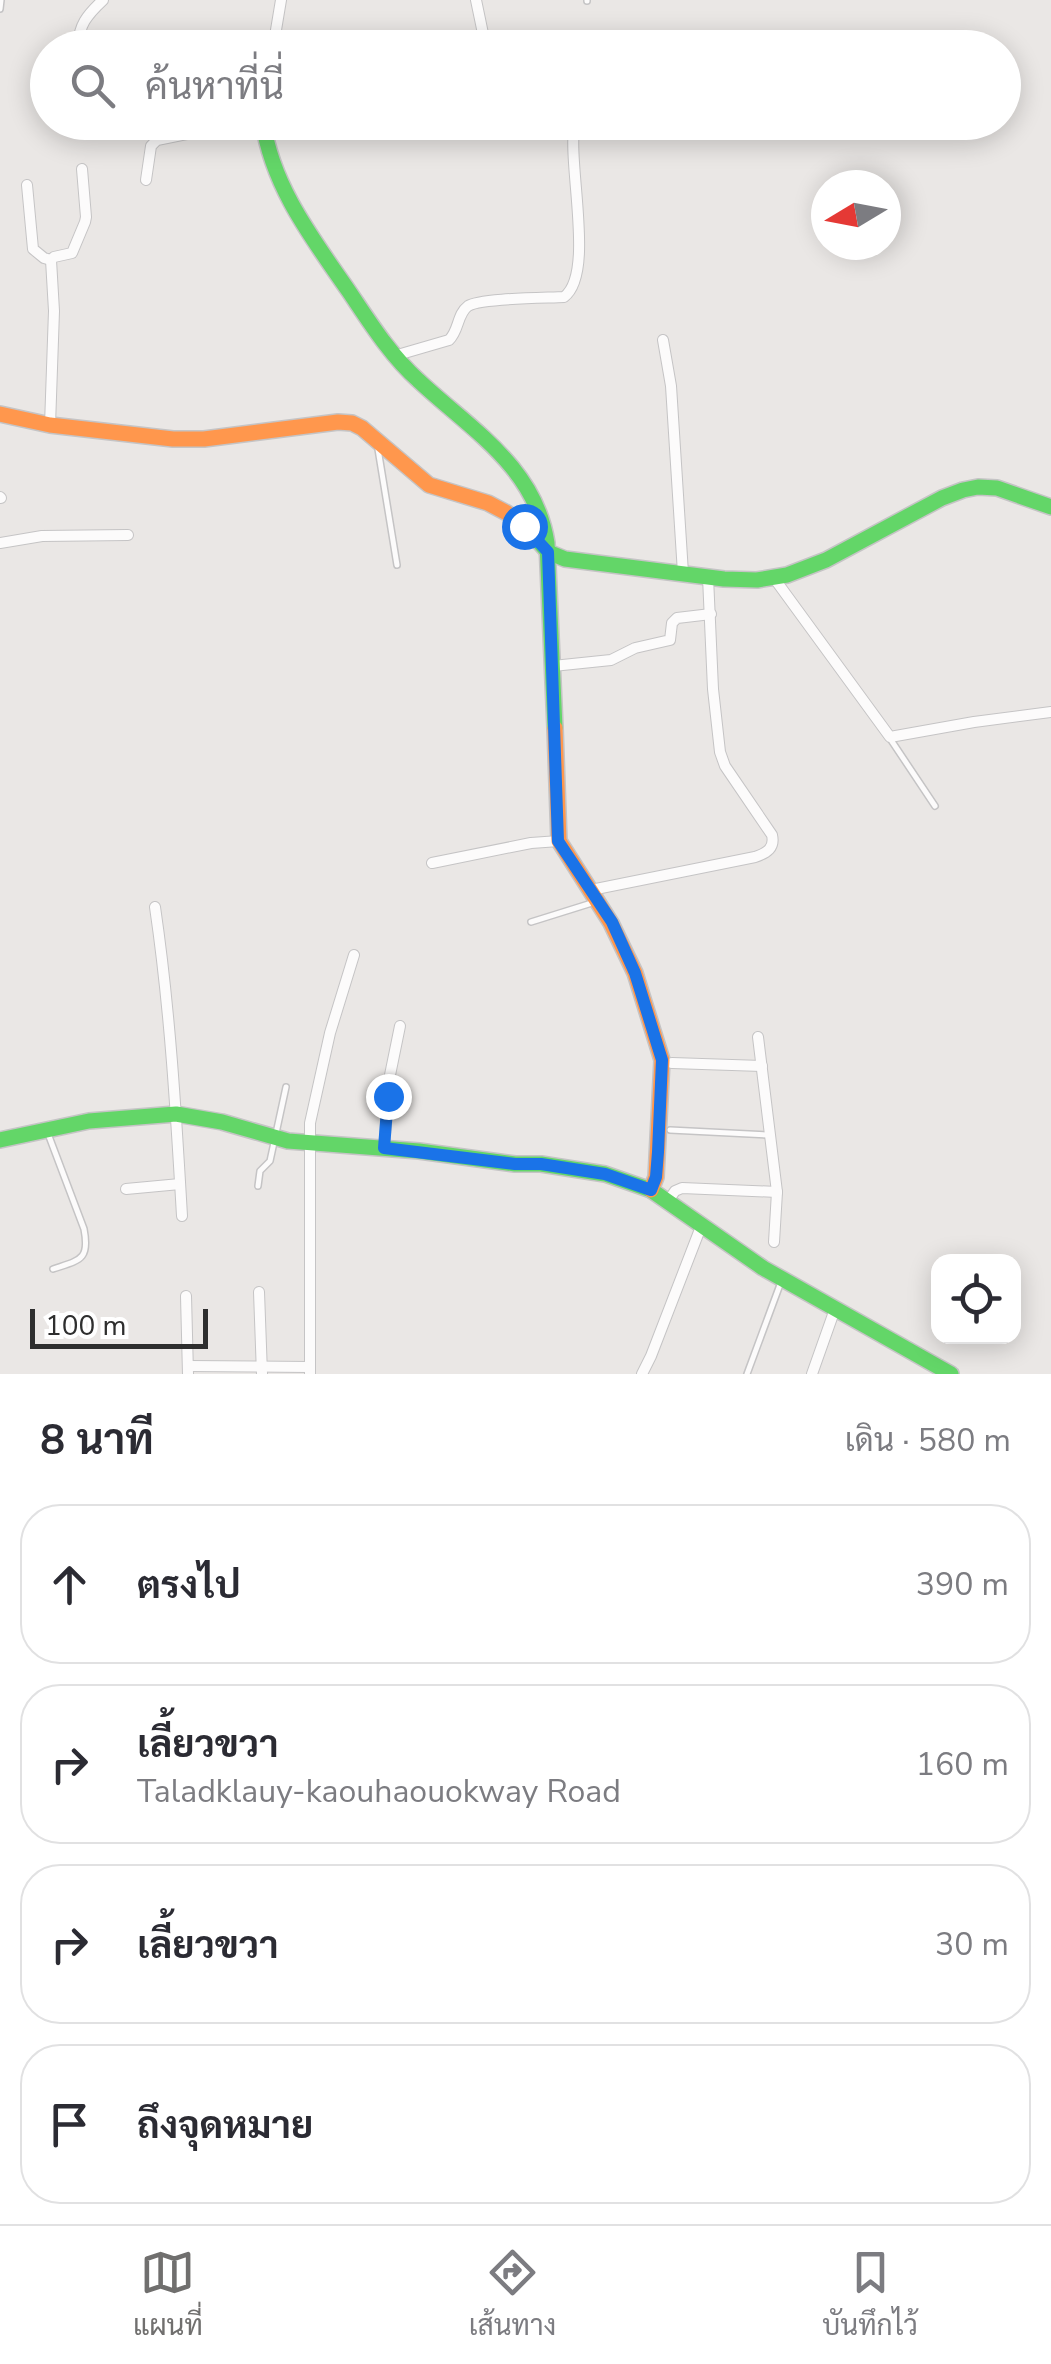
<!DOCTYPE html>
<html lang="th">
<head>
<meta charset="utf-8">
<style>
	body { margin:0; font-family:"Nunito Sans",Sarabun,sans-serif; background:#f7f7f7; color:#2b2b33 }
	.controls { position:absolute; right:30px; bottom:30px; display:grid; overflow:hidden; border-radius:20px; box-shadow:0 5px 25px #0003 }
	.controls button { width:90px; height:90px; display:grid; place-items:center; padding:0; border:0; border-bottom:2px solid #e1e1e2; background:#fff; color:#2b2b33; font:50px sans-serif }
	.compass { position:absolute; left:811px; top:170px; width:90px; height:90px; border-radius:50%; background:#fff; box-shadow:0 5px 25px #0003; rotate:260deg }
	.scale { position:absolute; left:30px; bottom:25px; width:178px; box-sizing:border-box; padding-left:10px; border:5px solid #2e2e2e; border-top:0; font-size:28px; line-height:35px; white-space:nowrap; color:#2e2e2e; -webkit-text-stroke:8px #fff; paint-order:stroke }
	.stop { position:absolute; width:30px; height:30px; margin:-22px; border:8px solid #1a73e8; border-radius:50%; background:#fff }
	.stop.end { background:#1a73e8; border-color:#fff; box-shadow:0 2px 10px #0008 }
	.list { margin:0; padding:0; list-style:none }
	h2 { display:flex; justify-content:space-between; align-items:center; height:130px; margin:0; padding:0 40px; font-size:42px }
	h2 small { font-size:32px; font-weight:400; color:#7c7c81 }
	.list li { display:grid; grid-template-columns:65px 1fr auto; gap:30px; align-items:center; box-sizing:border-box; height:160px; margin:0 20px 20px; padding:0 20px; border:2px solid #e1e1e2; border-radius:40px }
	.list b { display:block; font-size:38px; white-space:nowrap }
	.list p { margin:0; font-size:32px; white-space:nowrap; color:#7c7c81 }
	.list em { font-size:32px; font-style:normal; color:#7c7c81 }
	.icon { flex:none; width:55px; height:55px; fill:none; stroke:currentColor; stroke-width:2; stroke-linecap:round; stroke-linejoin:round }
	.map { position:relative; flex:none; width:1051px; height:1374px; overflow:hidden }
	.search { position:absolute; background:#fff; box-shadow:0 5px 25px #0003; left:30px; right:30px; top:30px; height:110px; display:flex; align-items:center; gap:25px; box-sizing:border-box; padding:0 35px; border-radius:55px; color:#7c7c81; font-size:38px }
	.sheet { height:850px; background:#fff }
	nav { display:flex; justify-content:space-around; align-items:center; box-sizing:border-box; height:140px; border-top:2px solid #e1e1e2; background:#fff; font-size:28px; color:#7c7c81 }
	nav a { display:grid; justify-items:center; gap:5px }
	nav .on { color:#706f6e }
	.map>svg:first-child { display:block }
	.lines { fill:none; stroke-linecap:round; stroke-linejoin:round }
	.lane-casing { stroke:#c5c4c5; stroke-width:8 }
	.street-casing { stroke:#c5c4c5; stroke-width:12 }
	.fast-casing { stroke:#c5c4c5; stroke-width:18 }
	.slow-casing { stroke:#c5c4c5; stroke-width:18 }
	.lane { stroke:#fcfbfb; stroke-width:5 }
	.street { stroke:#fcfbfb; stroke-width:10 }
	.fast { stroke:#63d668; stroke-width:15 }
	.slow { stroke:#ff974d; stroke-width:15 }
	.route { stroke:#1a73e8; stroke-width:12 }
</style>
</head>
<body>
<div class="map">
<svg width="1051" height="1374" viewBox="0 0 1051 1374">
	<rect width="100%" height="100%" fill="#eae7e5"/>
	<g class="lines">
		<defs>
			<g id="lane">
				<path d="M587,0v1"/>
				<path d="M0,9l1,-9"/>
				<path d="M378,449l19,116"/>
				<path d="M891,740l44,66"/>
				<path d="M531,922l64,-20"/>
				<path d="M670,1130l99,5"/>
				<path d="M47,1131l37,98c6,31 -4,31 -31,40"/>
				<path d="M258,1186l2,-15 10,-10 16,-74"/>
				<path d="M747,1374l34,-92"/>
			</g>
			<g id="street">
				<path d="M476,0l10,48"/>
				<path d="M79,48c-2,-22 9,-34 24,-48"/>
				<path d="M273,48l8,-48"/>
				<path d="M146,180l5,-34 6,-6 89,-18"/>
				<path d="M27,185l6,64 11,9 7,2"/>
				<path d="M663,340l8,46 12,187"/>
				<path d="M394,356l55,-16c10,-9 8,-26 19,-34 12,-8 78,-8 96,-9 32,-24 2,-135 11,-175"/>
				<path d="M50,425l4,-114 -3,-51 3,-3 18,-4 13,-31 1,-5 -4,-48"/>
				<path d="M0,497l1,1"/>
				<path d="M0,543l42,-7 86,-1"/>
				<path d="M774,578l116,159 84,-15 77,-10"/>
				<path d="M553,666l58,-6 24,-12 35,-8 2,-17 5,-5 34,-4"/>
				<path d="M432,863l99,-20 28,-2"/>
				<path d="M591,890l164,-33c12,-4 20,-9 17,-22l-47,-69 -5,-14 -7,-63 -5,-112"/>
				<path d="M155,907c15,102 21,205 27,309"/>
				<path d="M758,1037l19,155 -3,50"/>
				<path d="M672,1063l90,3"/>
				<path d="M384,1148l6,-73 10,-49"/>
				<path d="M126,1189l54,-5"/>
				<path d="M668,1201l7,-10 7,-3 95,4"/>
				<path d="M259,1292l3,82"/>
				<path d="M186,1296l2,78"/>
				<path d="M188,1366l121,1"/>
				<path d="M310,1374v-251l20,-90 24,-78"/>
				<path d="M642,1374l9,-18 51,-132"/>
				<path d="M812,1374l23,-65"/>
			</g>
			<g id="fast">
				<path d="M263,122c9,64 49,116 85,168 21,31 42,65 70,90 52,49 117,86 129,163l8,185"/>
				<path d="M529,531l19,21 17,7 159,20 33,1 30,-5 39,-15 116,-62 21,-8 15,-3 19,1 54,19"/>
				<path d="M0,1140l89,-19 87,-7 46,8 66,19 131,10 96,13h26l64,10 46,16 112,78 188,106"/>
			</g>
			<g id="slow">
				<path d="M0,414l50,11 123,14h31l134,-17 14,1 10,5 67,57 59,18 19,10 22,18"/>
				<path d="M555,728l4,113 52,82 24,50 27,87 -6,117 -5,13"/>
			</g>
		</defs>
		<use href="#lane" class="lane-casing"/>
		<use href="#street" class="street-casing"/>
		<use href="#fast" class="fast-casing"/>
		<use href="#slow" class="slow-casing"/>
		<use href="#lane" class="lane"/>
		<use href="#street" class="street"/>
		<use href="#fast" class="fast"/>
		<use href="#slow" class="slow"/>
	</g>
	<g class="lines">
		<path class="route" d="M388,1096l-4,52 131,16h26l64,10 46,16 5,-13 2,-25 4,-92 -27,-87 -23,-51 -54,-81 -10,-289 -24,-26"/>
	</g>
</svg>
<div class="controls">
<button><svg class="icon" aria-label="locate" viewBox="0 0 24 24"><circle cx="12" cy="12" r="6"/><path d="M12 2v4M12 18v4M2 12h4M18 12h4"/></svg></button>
</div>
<svg class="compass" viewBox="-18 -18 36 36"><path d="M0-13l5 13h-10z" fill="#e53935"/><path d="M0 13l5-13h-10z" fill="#7c7c81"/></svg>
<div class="scale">100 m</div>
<div class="stop" style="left:524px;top:526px"></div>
<div class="stop end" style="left:388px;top:1096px"></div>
<div class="search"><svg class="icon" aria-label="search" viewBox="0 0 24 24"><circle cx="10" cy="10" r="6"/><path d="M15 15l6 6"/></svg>ค้นหาที่นี่</div>
</div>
<section class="sheet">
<h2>8 นาที<small>เดิน · 580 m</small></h2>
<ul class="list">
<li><svg class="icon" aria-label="ahead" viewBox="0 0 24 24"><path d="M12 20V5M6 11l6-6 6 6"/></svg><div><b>ตรงไป</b></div><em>390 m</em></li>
<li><svg class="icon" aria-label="right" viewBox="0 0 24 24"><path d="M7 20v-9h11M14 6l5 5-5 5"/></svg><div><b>เลี้ยวขวา</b><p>Taladklauy-kaouhaouokway Road</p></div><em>160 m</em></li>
<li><svg class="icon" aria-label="right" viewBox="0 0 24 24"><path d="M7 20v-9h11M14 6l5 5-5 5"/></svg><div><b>เลี้ยวขวา</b></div><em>30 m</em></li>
<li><svg class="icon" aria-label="arrive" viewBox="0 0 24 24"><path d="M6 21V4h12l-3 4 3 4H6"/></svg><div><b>ถึงจุดหมาย</b></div></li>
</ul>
</section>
<nav>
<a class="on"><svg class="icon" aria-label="map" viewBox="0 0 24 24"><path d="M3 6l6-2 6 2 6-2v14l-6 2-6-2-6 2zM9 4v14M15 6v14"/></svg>แผนที่</a>
<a><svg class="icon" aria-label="directions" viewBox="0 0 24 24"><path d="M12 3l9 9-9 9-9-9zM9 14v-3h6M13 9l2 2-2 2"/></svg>เส้นทาง</a>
<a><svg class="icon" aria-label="saved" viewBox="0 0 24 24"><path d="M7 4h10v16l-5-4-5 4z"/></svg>บันทึกไว้</a>
</nav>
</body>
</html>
